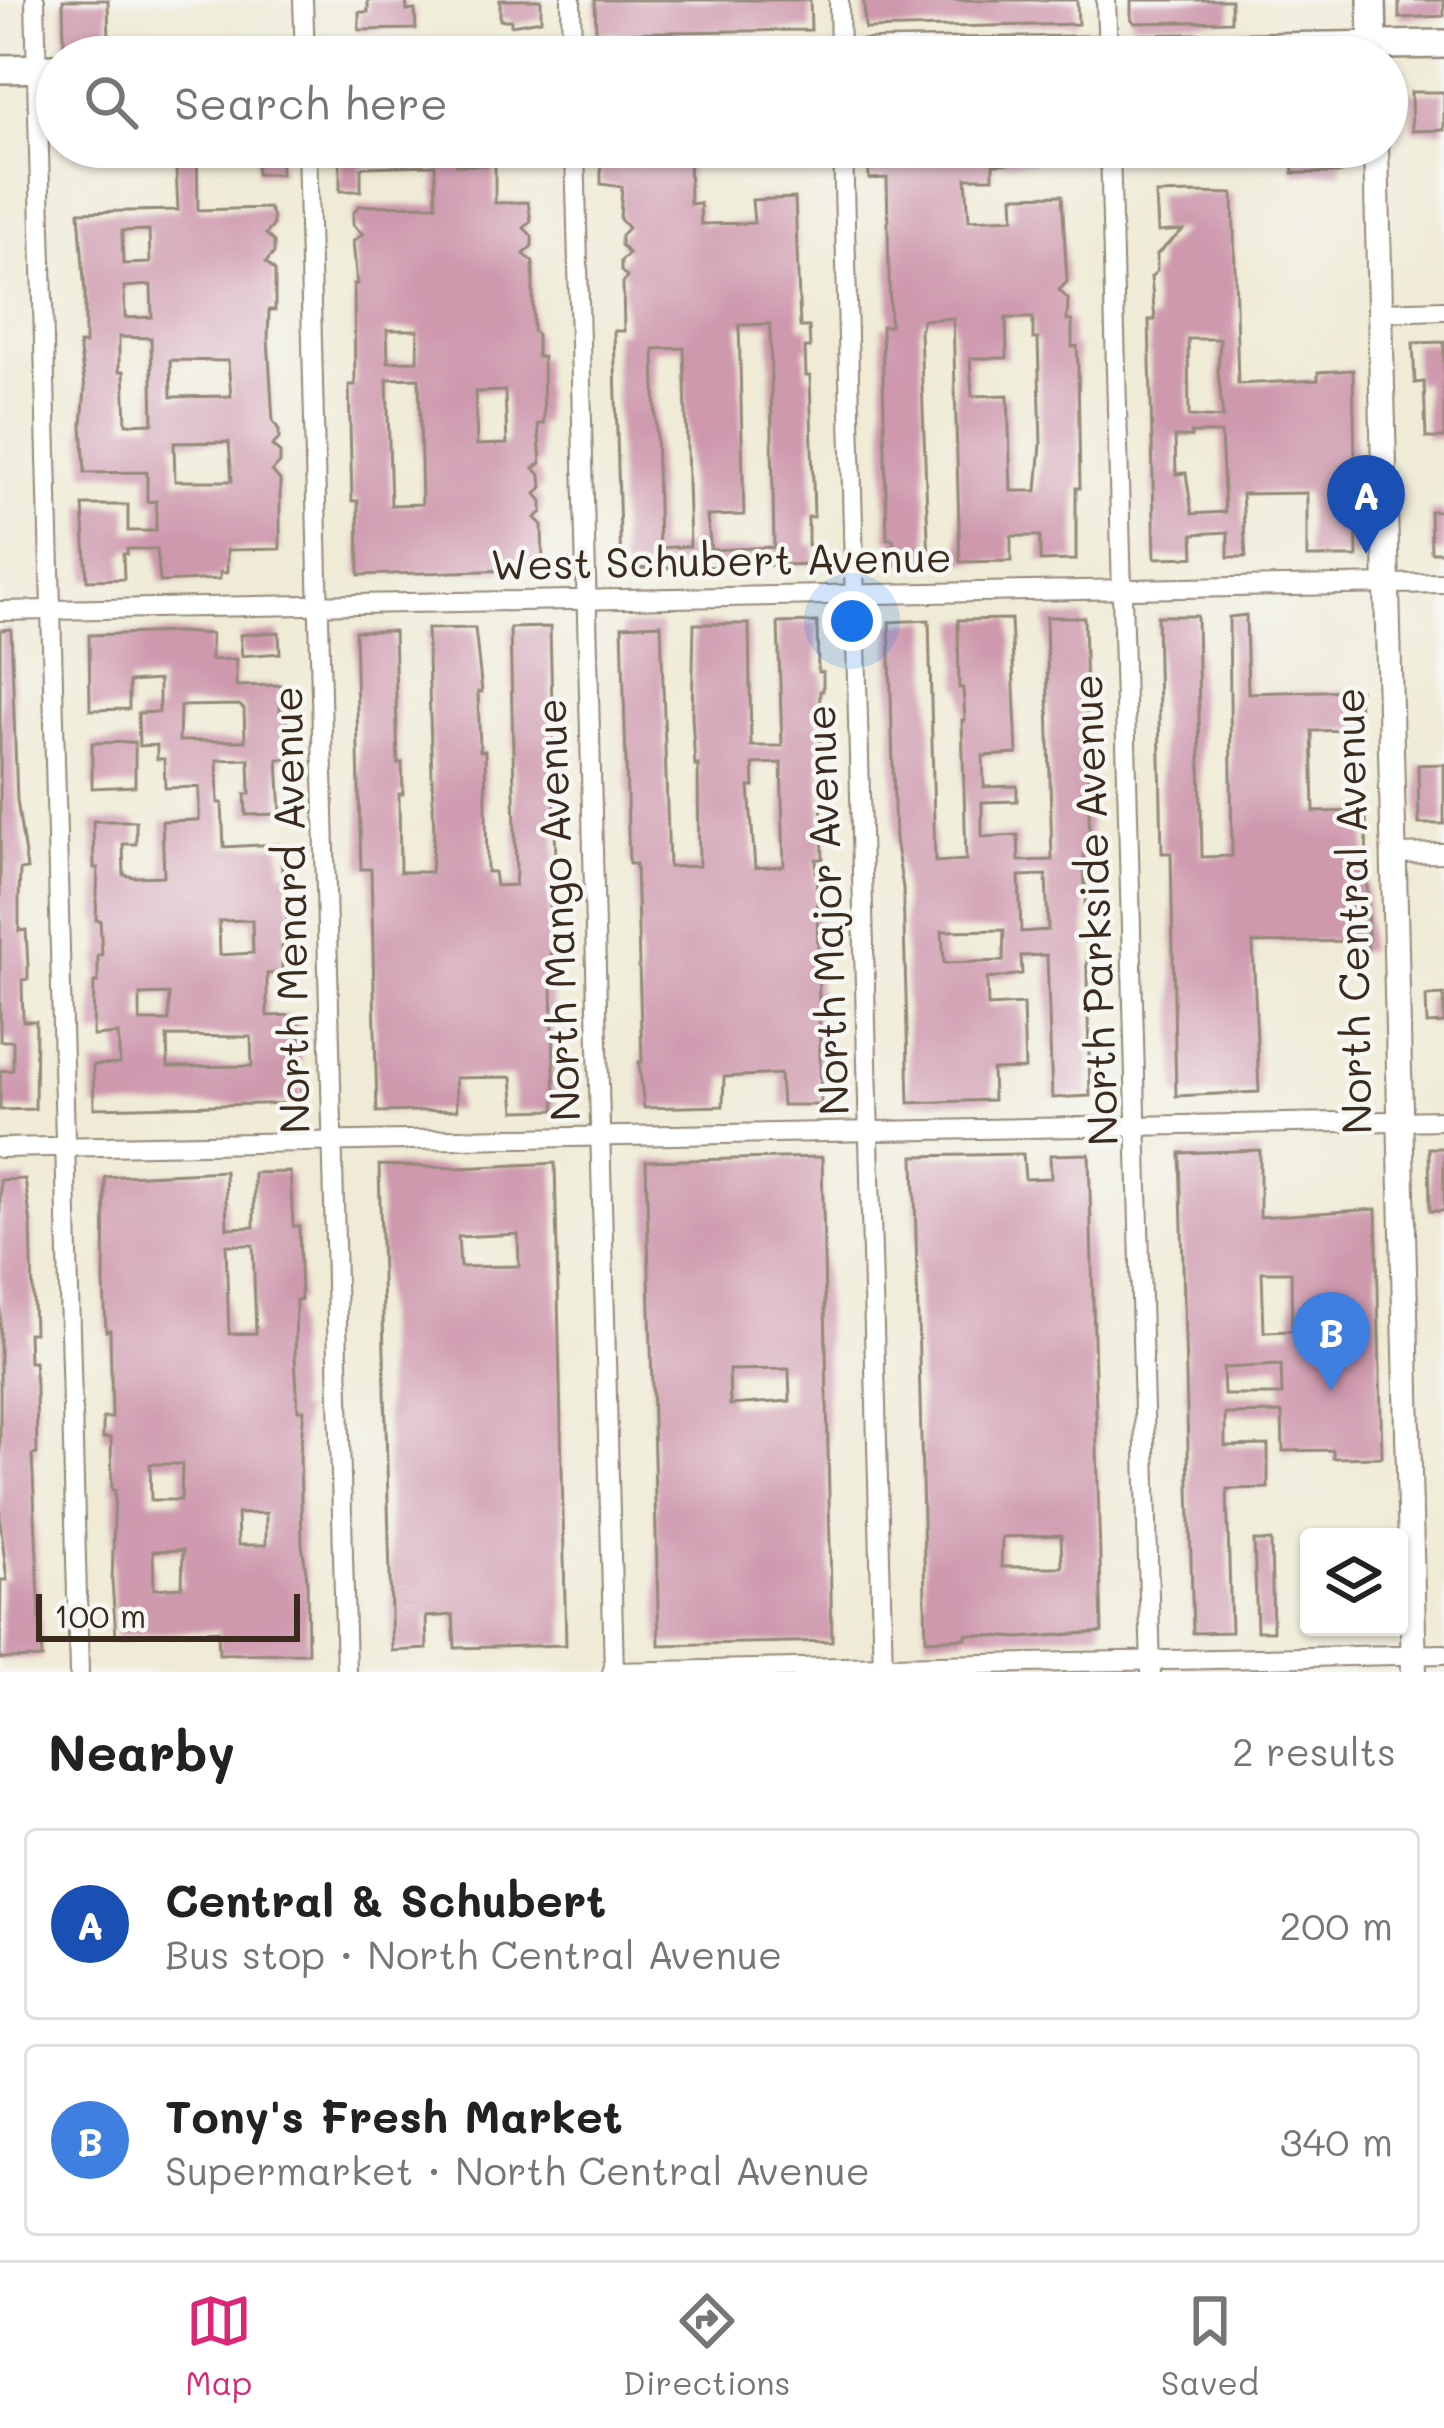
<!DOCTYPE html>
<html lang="en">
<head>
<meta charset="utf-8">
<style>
	body { margin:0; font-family:Mali,sans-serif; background:#f6f6f6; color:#222 }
	.controls { position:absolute; right:36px; bottom:36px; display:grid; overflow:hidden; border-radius:12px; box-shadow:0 3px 9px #0004 }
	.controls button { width:108px; height:108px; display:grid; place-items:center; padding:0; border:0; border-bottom:3px solid #e0e0e0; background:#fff; color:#222; font:60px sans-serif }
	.scale { position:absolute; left:36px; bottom:30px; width:264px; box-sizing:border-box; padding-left:12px; border:6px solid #3b2a1e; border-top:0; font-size:33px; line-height:42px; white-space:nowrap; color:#3b2a1e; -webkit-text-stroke:9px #f6f6f2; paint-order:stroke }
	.you { position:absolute; left:852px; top:621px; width:42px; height:42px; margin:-30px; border:9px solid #fff; border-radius:50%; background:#1a73e8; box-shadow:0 0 0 18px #1a73e833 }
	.badge { display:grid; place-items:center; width:78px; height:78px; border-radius:50%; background:#db2777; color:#fff; font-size:39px; font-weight:700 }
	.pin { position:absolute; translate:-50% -99px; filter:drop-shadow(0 3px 6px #0008) }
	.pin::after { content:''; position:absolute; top:63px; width:42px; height:36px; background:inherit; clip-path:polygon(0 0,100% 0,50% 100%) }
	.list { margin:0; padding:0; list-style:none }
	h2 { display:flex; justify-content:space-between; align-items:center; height:156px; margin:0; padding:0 48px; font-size:51px }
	h2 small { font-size:39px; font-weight:400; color:#767676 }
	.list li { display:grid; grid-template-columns:78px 1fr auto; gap:36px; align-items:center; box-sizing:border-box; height:192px; margin:0 24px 24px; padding:0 24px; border:3px solid #e0e0e0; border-radius:12px }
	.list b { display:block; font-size:45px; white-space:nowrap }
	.list p { margin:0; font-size:39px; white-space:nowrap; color:#767676 }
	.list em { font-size:39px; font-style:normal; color:#767676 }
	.icon { flex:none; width:66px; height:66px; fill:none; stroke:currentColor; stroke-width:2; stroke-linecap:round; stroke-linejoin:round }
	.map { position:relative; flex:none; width:1444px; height:1672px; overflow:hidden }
	.search { position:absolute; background:#fff; box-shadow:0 3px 9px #0004; left:36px; right:36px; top:36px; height:132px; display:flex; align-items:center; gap:30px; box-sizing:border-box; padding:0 42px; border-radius:66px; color:#767676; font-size:45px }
	.sheet { height:588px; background:#fff }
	nav { display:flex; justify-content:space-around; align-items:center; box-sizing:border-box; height:168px; border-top:3px solid #e0e0e0; background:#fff; font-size:33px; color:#767676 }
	nav a { display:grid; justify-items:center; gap:6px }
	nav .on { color:#db2777 }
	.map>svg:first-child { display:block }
	.building { fill:#ce98ad; fill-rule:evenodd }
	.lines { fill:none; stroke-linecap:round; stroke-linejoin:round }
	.minor-casing { stroke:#958a7a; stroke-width:22 }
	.tertiary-casing { stroke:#958a7a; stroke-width:28 }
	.secondary-casing { stroke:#958a7a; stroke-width:32 }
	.minor { stroke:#fff; stroke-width:18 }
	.tertiary { stroke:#fff; stroke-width:24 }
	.secondary { stroke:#fff; stroke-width:27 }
	.labels { text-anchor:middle; stroke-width:9; stroke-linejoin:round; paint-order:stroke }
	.street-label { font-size:42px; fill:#3b2a1e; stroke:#f6f6f2 }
</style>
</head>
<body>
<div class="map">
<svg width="1444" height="1672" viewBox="0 0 1444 1672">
	<rect width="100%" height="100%" fill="#f6f6f2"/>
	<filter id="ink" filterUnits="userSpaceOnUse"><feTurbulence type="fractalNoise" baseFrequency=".00833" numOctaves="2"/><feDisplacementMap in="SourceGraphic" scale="24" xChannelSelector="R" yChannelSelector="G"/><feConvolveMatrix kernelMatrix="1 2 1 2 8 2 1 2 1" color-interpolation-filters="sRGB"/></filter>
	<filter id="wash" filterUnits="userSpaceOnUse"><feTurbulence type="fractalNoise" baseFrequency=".004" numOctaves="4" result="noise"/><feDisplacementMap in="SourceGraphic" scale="48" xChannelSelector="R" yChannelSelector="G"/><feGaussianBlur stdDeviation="2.7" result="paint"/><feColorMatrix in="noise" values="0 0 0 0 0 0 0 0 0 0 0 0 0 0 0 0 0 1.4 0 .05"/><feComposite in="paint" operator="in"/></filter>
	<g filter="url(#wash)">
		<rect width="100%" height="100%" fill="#efebd6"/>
		<g id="blocks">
			<g class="building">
				<path d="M63,0h45l1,42 -45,2z"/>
				<path d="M368,0h38l1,11 8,-1 1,19 -57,1v-18h9z"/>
				<path d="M500,0h41v20l-30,5v-5h-11z"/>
				<path d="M595,0h215l1,30 -215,3z"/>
				<path d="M864,0h213l1,24 -213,5z"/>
				<path d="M1131,0h100v21l-96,2 -4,-4z"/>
				<path d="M1399,0h45v16l-45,2z"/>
				<path d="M1411,92h33v38l-32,1z"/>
				<path d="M175,147h22l1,63 71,-2 4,9v9l-7,8 8,8v11l-8,9 9,9v39h-6l-1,28 5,83 6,9v9l-7,7 8,7v10l-8,8 8,9v69l-53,1v23l-7,-1v7l-60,3 -3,-33h-30v5h-4l1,25 -37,1 -4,-75h45v26h28v-30l-9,1v-30l-62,1 -3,-48 3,-37 -6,-44h6v-51l-6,-81 99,-2zM149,230l1,33 -27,1 -1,-33zM151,285l1,32 -27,1 -1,-31zM119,337l32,1 2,85 -27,1 -2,-53h-5zM170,360l58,1 3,35 -60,1zM229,442l3,39h-57l-1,-38z"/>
				<path d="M340,147h117v18h38v38l33,-1 3,19 -7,7 8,8v10l-8,8 9,8v69l4,4v22h6l1,67h-6l3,39 -7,5 7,8 1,11 -6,7 6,7v11l-7,6 7,7 1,44 -184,6 -1,-74h-6l-3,-116h6l-1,-101h3l-4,-43 10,-7 -10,-9v-11l5,-8 78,-1 -1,-40 -71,2 -3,2v22h-21zM387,330h31l-1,31 -29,1zM419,378l3,126 -31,1 -4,-126zM505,391l2,53 -30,1 -2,-53z"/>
				<path d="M601,147h88l1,57 10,-1 1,21 53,-1 -2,-23 43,-2 5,129h9l1,21h-5l1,28h4l4,141h-6v28h7v19l-194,5 -7,-238h10l-1,-48 4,-6 -6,-6v-10l8,-7 -8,-9v-10l7,-7 -8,-9 2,-32 -21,-3zM770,324l4,223 -63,3 -4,-34 37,-1 -5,-190zM684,348l6,198 -31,2 -5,-199z"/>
				<path d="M868,147h85l1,9h39v22h-27l3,42 45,-2 -1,-22 49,-1 5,87 -8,8 9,9 -1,22h5v26l5,-1 1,20 2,122h-4v72l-36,1v-25h-29v25l-51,1 -7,-244 -30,2 -3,12 9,230 -34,2 -2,-25h-6l-4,-164 -1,-49h8l-3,-148 -18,1zM1006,318h27v21h5l3,105 -4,47h-26l-3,-96 -36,1 -2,-38h37z"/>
				<path d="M995,147h40l1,16 -41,1z"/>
				<path d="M1292,147h50v26h-49z"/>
				<path d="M280,150l1,24h-24l-1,-23z"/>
				<path d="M1197,193l36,1 5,190 80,-4v-8l35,-2 4,187h-50v-64l-65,1 4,63h-18v-25l-35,2 1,23 -39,1 -6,-238h6l-4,-43 6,-6v-17l26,-24 -25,2 -2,-38zM1188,339h32l-2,31 5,48 -34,-2zM1191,433h30l4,79 -33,2 -6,-41 -10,1 -1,-37h16z"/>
				<path d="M1444,342v96h-18l-2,-56 -9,1 -2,-40z"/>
				<path d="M1430,511h14v41h-13z"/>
				<path d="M1246,615l2,78 111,-3 -1,40 -46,1 2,81 52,-1 2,140 -15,1v-11l-100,2 6,149 -83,4 -5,-243h-9l-5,-237h40l5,241 30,-1 -3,-239z"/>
				<path d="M1046,617h38l6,236 -6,1 6,242 -38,2 -5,-143 -26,1 1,18 -35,5 1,27 35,-2 2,65 -33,1 1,30 -84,3 -6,-215 -8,-49 -6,-217 40,-2 6,242 31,-2 -4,-140h3l-2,-32h-4l-1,-68 53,-1 6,135 -34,2 1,31 33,-1v15l-35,1v35l36,-2 1,26 33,-1zM1046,875l2,55 -27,2 -2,-56zM1004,930l-1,31 -59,2 -2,-32z"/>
				<path d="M817,622l1,50h5v19h-3l-1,27 4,141h-7l5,246h-39l-2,-31 -56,3 -1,29 -79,2 -5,-46h3l-6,-198h-7l-7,-238 39,-2 8,243 30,-1 -1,-101 -3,1 -3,-51 2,-91h55l2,122h31l-4,-123zM781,763l3,103 -29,2 -6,-81h5l-1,-23z"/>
				<path d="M550,627l6,237h-7l6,246 -40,1 -3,-34 -57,1 2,32 -80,2 -6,-243h-10l-6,-238h39l4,133 4,-1 1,31h-4l1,78h31l3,-39 -7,-204 48,-1 7,64h-4l2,59h5l2,121h7l2,14 19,-1 1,-13 -6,-244z"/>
				<path d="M11,629l6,171 10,69 -7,1 -1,30v31l7,-1 2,36v13l-6,1 1,41h13l-1,88 -35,1v-39l13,-1v-29h-13v-411z"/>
				<path d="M178,632l33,2v26l25,-1v27l44,-1v26h6l1,21 -1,27h-8l3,55 -35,1 -1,-21h5l-1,-35 -32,1 1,43h4l2,44 56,-3 2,28h7l2,37 4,5 -8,4 1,21 -6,8v26l-15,1v42l32,-1 3,88 -208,5 -1,-43 27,-1 -2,-30 -25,2 1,-54h4v-27h4l-2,-35h-4l2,-52h-4l-1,-47h43v23h-13l1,31 10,2 30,-1 -2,-55 37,-1v-33l-34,1 -1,-29h-7v-14l-18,1 -1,-33 21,-1v-32l-30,2v27l-39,1 -1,-75zM239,705l5,4 1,32h-66l1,-35zM252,920l1,33 -33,2 -1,-34zM169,994v27h-29v-26zM167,1036l84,1 1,29 -84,1z"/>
				<path d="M279,632l1,21 -38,3 -2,-21z"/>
				<path d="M135,742v44l-43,2v-45z"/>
				<path d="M1444,764v60h-25l-1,-59z"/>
				<path d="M1444,995v28l-17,1 -1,-28z"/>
				<path d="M1429,1148h15v63h-14z"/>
				<path d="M1260,1150v67l116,-8 6,248 -49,1v-8l-50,1 -1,-38 -57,1v32l43,-1v43l-41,1 4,143 -38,1 -13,-480zM1262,1272h29l1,59 -28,1zM1281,1365l1,30h-58l-1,-27z"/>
				<path d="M1023,1154l2,25 26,-1 -1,-23 39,-1 13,478 -82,6 -54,-4v4l-40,2 -12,-484zM1061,1535l1,32h-61l1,-30z"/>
				<path d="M822,1157l10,484 -173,4 -13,-484zM789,1369l1,32 -60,4 -1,-35z"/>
				<path d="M555,1163l11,482 -111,3 -2,-33 -27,2 1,32 -35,2 -13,-486 80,3zM518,1234l1,32 -59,1 -2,-30z"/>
				<path d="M225,1171l2,57 27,-1v-54l36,-1 3,54h6l2,74h-5l-1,56 3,54h6l-4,43 2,91 5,35 1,74 -89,1 -1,-24 -102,6 -4,-54 3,-92h-3l-1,-52h-8v-20h9l-2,-88 -4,1 -2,-47 1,-107zM226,1245h27l3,88 -27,1zM150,1464h32l-1,36h-30zM266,1513v32h-28l-1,-31zM183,1550l-1,37 -28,2 -1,-38z"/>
				<path d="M25,1179l6,46 3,108h-6l1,29h5l2,24 1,68 -5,1 10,203 -42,1 1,-79h6l-7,-60v-340z"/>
				<path d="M1254,1541h17l2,90h-16z"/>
			</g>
		</g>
	</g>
	<g filter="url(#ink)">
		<use href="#blocks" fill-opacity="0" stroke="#958a7a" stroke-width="3"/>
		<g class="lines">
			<defs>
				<g id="minor">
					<path d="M35,0l44,1672"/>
					<path d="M303,0l2,57"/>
					<path d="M571,0l1,57"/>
					<path d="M839,0l1,57"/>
					<path d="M1106,0l2,57"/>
					<path d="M307,147l39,1525"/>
					<path d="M575,147l39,1525"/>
					<path d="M843,147l40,1525"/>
					<path d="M1110,147l41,1525"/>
					<path d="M1380,312l64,-2"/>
					<path d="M0,611l1444,-28"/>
					<path d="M1393,854l51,-1"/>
					<path d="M0,1148l1444,-28"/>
					<path d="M612,1672l832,-18"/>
				</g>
				<path id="tertiary" d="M1376,147l38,1525"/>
				<g id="secondary">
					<path d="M1372,0l1,45"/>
					<path d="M704,57l740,-13"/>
					<path d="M0,69l57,-1"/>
				</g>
			</defs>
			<use href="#minor" class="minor-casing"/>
			<use href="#tertiary" class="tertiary-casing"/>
			<use href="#secondary" class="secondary-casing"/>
			<use href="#minor" class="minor"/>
			<use href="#tertiary" class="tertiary"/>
			<use href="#secondary" class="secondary"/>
		</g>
	</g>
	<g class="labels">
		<g class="street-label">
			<text transform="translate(721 561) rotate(-1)" y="15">West Schubert Avenue</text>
			<text transform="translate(291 910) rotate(-91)" y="15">North Menard Avenue</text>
			<text transform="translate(558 910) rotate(-92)" y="15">North Mango Avenue</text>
			<text transform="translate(827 910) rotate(-92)" y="15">North Major Avenue</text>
			<text transform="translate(1095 910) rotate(-92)" y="15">North Parkside Avenue</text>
			<text transform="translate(1353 911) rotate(-91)" y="15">North Central Avenue</text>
		</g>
	</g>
</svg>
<div class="controls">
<button><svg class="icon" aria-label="layers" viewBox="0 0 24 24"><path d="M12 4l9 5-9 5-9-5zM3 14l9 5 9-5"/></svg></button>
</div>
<div class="scale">100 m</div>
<div class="you"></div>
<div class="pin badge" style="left:1366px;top:554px;background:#1a4fb4">A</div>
<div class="pin badge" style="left:1331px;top:1391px;background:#3f7fe0">B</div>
<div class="search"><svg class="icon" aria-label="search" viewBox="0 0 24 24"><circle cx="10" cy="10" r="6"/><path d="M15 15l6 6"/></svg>Search here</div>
</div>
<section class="sheet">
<h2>Nearby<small>2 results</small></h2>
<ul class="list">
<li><span class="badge" style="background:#1a4fb4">A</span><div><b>Central &amp; Schubert</b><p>Bus stop · North Central Avenue</p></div><em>200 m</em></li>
<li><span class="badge" style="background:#3f7fe0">B</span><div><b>Tony's Fresh Market</b><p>Supermarket · North Central Avenue</p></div><em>340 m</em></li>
</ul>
</section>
<nav>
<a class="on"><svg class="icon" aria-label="map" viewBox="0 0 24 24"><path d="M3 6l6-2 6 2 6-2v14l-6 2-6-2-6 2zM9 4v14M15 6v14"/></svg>Map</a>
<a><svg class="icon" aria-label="directions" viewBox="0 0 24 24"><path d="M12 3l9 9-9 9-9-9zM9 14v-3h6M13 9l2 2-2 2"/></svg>Directions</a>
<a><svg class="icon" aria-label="saved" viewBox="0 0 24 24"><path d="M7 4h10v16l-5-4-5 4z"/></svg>Saved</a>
</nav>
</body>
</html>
